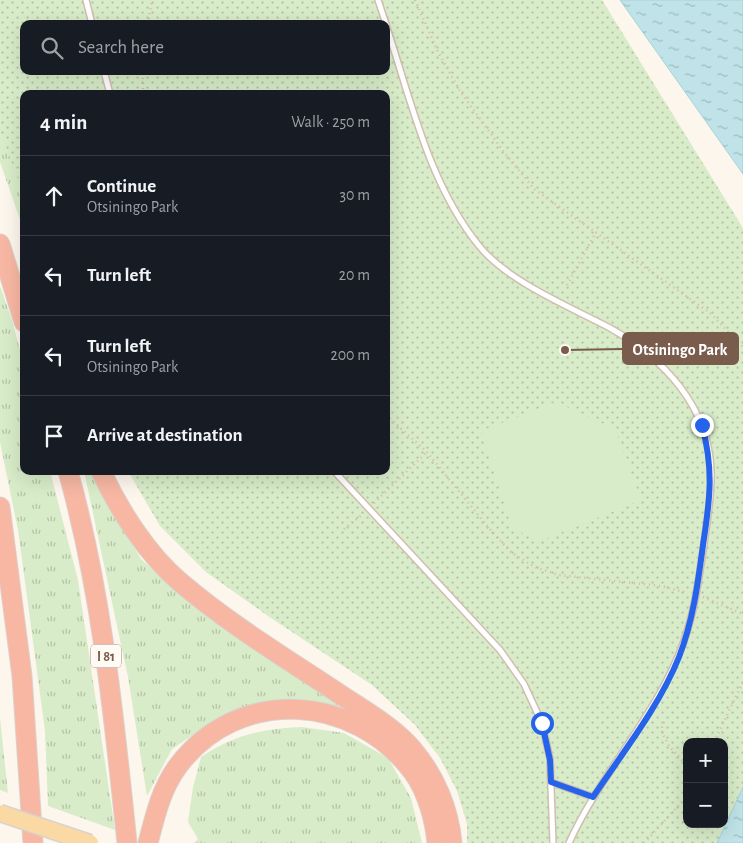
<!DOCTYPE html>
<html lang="en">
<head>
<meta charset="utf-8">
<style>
	body { margin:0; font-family:"Alegreya Sans",sans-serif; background:#242831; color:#f1f3f6 }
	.controls { position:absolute; right:15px; bottom:15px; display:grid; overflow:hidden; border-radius:10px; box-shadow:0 5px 20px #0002 }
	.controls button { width:45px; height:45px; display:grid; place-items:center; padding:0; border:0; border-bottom:1px solid #363941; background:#171b24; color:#f1f3f6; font:25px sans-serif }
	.stop { position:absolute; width:15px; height:15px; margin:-11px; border:4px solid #2563eb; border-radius:50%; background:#fff }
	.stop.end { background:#2563eb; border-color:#fff; box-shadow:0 1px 5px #0008 }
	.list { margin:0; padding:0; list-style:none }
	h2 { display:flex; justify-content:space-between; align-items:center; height:65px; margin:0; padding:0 20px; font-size:21px }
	h2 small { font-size:16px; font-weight:400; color:#9ea1a6 }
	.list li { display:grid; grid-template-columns:32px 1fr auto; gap:15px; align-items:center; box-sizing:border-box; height:80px; padding:0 20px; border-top:1px solid #363941 }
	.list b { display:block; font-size:19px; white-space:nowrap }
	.list p { margin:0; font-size:16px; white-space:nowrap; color:#9ea1a6 }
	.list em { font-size:16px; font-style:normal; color:#9ea1a6 }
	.icon { flex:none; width:28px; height:28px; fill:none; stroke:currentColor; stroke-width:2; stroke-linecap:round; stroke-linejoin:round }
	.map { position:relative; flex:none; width:743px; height:843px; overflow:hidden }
	.search { position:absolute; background:#171b24; box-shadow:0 5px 20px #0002; left:20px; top:20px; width:370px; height:55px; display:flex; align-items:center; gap:12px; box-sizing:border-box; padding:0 18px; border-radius:10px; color:#9ea1a6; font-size:19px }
	.panel { position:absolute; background:#171b24; box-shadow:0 5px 20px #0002; left:20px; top:90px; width:370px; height:385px; border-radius:10px }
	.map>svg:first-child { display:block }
	.grass { fill:url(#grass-tufts) }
	.park { fill:url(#park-dots); fill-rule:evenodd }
	.pitch { fill:#d8ecc9 }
	.water { fill:url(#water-ripples); stroke:#a5d3da }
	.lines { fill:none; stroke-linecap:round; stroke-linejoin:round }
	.service-casing { stroke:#d1beb0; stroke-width:8 }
	.motorway-casing { stroke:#dad1cd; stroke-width:21 }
	.path { stroke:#d9b8a5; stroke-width:2.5; stroke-dasharray:1 4; stroke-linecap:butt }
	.service { stroke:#fff; stroke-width:5 }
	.motorway { stroke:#f7b7a3; stroke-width:19 }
	.primary-bridge-casing { stroke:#dad1cd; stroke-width:19; stroke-linecap:butt }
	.primary-bridge { stroke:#fbd9a5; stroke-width:16 }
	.route { stroke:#2563eb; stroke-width:6 }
	.labels { text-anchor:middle; stroke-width:5; stroke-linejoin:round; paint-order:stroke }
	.shield { fill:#fffaf3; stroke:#a28b7f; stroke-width:1 }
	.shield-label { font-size:14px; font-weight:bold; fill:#7a5c4d }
	.leader { fill:none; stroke:#7a5c4d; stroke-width:2 }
	.callout-dot { fill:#7a5c4d; stroke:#fffaf3; stroke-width:2 }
	.callout { fill:#7a5c4d; stroke:#7a5c4d; stroke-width:2 }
	.callout-label { font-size:16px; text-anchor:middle; font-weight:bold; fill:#fff }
</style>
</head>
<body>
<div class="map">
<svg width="743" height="843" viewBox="0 0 743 843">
	<defs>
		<pattern id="grass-tufts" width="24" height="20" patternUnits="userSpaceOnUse" patternTransform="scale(1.25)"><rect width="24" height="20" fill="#d8ecc9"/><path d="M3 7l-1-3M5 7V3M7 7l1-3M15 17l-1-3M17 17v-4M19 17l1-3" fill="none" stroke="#b4c2a5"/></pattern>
		<pattern id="park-dots" width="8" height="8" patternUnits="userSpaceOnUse" patternTransform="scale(1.25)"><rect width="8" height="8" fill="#d8ecc9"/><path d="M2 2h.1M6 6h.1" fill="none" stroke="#b4c2a5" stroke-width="1.8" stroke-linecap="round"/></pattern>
		<pattern id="water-ripples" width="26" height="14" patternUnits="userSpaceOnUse" patternTransform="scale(1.25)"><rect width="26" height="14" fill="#bfe3e8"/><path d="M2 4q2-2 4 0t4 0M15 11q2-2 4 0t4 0" fill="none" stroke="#a0bbbe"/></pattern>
	</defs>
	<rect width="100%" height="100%" fill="#fdf6ec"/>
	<g class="grass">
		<path d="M0,58l24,64v109l-24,-69z"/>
		<path d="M0,286l12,34 12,46v105h26l28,109 37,250 -67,-24 -3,-75 -27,-201 -18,-88z"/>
		<path d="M84,471h6l51,88 47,43 151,104 -59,-7 -55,15 -53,35 -25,47 -19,-119z"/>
		<path d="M0,718l8,75 -8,-3z"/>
		<path d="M302,727l42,6 44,25 23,40 11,45h-228l4,-4 -10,-17 5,-35 8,-30c34,-23 61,-28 101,-30z"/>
	</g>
	<path class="park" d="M0,0h602l141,228v615h-276v-19l-10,-33 -17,-33 -25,-33 -43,-40 -104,-69 -62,-44 -46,-46 -32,-55h258v-377h-362v101l-24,-64zM24,24h362v47h-362zM687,742h37v82h-37z"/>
	<path class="pitch" d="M556,402l59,27 26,71 -101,41 -28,-13 -31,-97z"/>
	<g class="water">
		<path d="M620,0h123v174z"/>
		<path d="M743,787v56h-26z"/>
	</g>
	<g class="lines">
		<defs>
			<g id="service">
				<path d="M86,0l6,24"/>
				<path d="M378,0l8,24"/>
				<path d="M386,25c25,75 43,160 94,222 29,35 90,60 130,81 53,30 99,78 101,143 1,24 -4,49 -7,73 -5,33 -9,66 -20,97 -26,74 -83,131 -115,202"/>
				<path d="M104,71l6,23"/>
				<path d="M334,471l166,179 24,34 18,39 8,36 3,84"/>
				<path d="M551,782l42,15"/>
			</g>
			<g id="motorway">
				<path d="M0,244l24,78"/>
				<path d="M68,471c34,122 46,247 59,372"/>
				<path d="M101,471c18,39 46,83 79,111 48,41 102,74 155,109 26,18 57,34 78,59 22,26 36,59 39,93"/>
				<path d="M0,507l22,169 11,167"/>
				<path d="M148,843c7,-27 13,-54 30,-77 61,-81 177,-72 235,6 14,19 22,48 24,71"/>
			</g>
		</defs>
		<use href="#service" class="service-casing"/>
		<use href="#motorway" class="motorway-casing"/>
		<g class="path">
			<path d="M415,0l23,52 22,39 44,61 30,37 176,124 33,34"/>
			<path d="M148,24l4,-24"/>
			<path d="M143,94v-23"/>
			<path d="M567,285l29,-53"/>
			<path d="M386,415l41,37 66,81 19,20 23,14 24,8 102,11 27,7"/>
			<path d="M374,503l53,-51"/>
			<path d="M344,529l19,-15"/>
			<path d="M703,597l40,17"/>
			<path d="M664,722l-3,8 8,16 18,20"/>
			<path d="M714,742l29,-60"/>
			<path d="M644,843l37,-40 6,-9"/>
		</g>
		<use href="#service" class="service"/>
		<use href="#motorway" class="motorway"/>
		<defs>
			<path id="primary-bridge" d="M0,813l90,30"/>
		</defs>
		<use href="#primary-bridge" class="primary-bridge-casing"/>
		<use href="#primary-bridge" class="primary-bridge"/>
	</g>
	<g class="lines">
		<path class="route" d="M542,723l8,37 1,22 42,15c30,-45 66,-90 86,-140 14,-36 19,-74 24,-112 7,-45 11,-75 -1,-120"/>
	</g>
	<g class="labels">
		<rect class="shield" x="91" y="644.5" width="30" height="23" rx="4"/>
		<g class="shield-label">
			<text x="106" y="661">I 81</text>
		</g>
	</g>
	<path class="leader" d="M565 350L623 349"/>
	<circle class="callout-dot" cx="565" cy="350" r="5"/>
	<rect class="callout" x="623" y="333" width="115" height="31" rx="5"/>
	<g class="callout-label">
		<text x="680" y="355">Otsiningo Park</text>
	</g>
</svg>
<div class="controls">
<button>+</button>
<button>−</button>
</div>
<div class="stop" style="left:542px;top:723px"></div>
<div class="stop end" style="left:702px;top:425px"></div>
<div class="search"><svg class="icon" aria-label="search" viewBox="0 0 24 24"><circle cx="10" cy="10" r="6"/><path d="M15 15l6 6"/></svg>Search here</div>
<section class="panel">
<h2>4 min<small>Walk · 250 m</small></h2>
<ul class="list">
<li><svg class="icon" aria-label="ahead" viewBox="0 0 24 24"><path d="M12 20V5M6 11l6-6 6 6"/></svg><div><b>Continue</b><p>Otsiningo Park</p></div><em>30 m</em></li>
<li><svg class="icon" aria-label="left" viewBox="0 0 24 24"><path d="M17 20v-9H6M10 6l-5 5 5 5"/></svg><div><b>Turn left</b></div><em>20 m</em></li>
<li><svg class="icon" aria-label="left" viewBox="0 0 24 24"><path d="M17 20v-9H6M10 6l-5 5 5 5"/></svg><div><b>Turn left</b><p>Otsiningo Park</p></div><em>200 m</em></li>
<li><svg class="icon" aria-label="arrive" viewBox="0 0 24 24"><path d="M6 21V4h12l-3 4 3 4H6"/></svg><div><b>Arrive at destination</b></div></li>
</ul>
</section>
</div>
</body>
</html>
